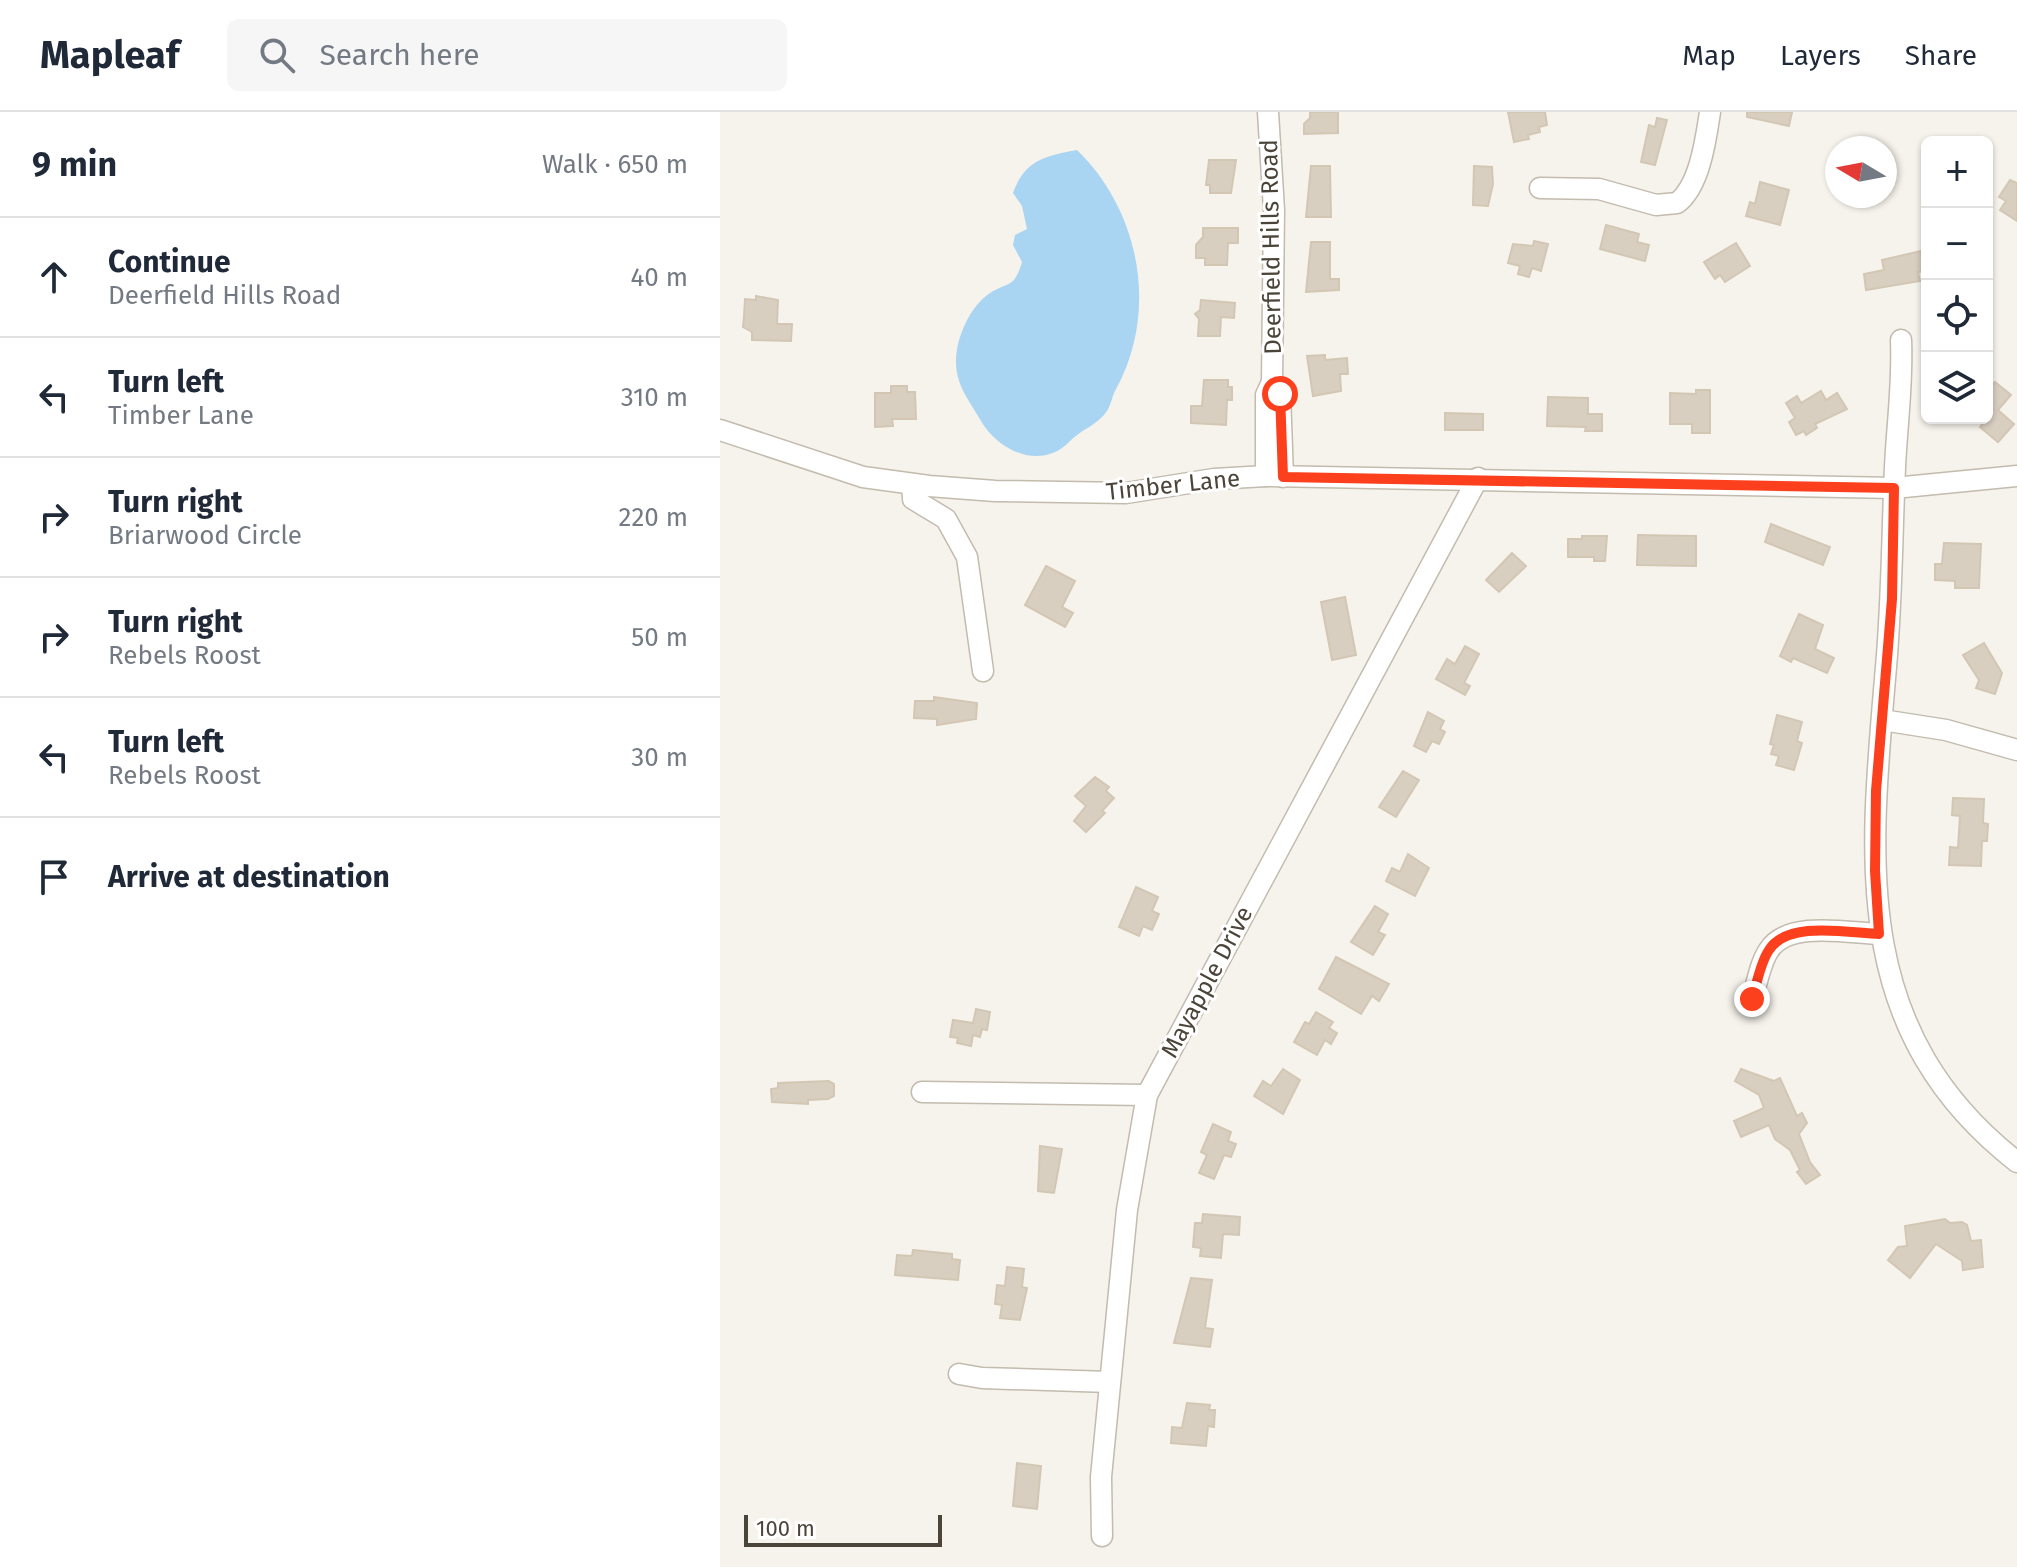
<!DOCTYPE html>
<html lang="en">
<head>
<meta charset="utf-8">
<style>
	body { margin:0; font-family:"Fira Sans",sans-serif; background:#f6f6f7; color:#1f2937 }
	.controls { position:absolute; right:24px; top:24px; display:grid; overflow:hidden; border-radius:12px; box-shadow:0 2px 6px #0004 }
	.controls button { width:72px; height:72px; display:grid; place-items:center; padding:0; border:0; border-bottom:2px solid #e0e1e3; background:#fff; color:#1f2937; font:40px sans-serif }
	.compass { position:absolute; left:1105px; top:24px; width:72px; height:72px; border-radius:50%; background:#fff; box-shadow:0 2px 6px #0004; rotate:280deg }
	.scale { position:absolute; left:24px; bottom:20px; width:198px; box-sizing:border-box; padding-left:8px; border:4px solid #4b4439; border-top:0; font-size:22px; line-height:28px; white-space:nowrap; color:#4b4439; -webkit-text-stroke:6px #fff; paint-order:stroke }
	.stop { position:absolute; width:24px; height:24px; margin:-18px; border:6px solid #fc3f1d; border-radius:50%; background:#fff }
	.stop.end { background:#fc3f1d; border-color:#fff; box-shadow:0 2px 8px #0008 }
	.list { margin:0; padding:0; list-style:none }
	h2 { display:flex; justify-content:space-between; align-items:center; height:104px; margin:0; padding:0 32px; font-size:34px }
	h2 small { font-size:26px; font-weight:400; color:#747a83 }
	.list li { display:grid; grid-template-columns:52px 1fr auto; gap:24px; align-items:center; box-sizing:border-box; height:120px; padding:0 32px; border-top:2px solid #e0e1e3 }
	.list b { display:block; font-size:30px; white-space:nowrap }
	.list p { margin:0; font-size:26px; white-space:nowrap; color:#747a83 }
	.list em { font-size:26px; font-style:normal; color:#747a83 }
	.icon { flex:none; width:44px; height:44px; fill:none; stroke:currentColor; stroke-width:2; stroke-linecap:round; stroke-linejoin:round }
	.map { position:relative; flex:none; width:1297px; height:1455px; overflow:hidden }
	header { display:flex; align-items:center; gap:48px; box-sizing:border-box; height:112px; padding:0 40px; background:#fff; border-bottom:2px solid #e0e1e3 }
	header strong { font-size:38px }
	nav { display:flex; gap:44px; margin-inline-start:auto; font-size:28px }
	.search { width:560px; height:72px; background:#f6f6f7; display:flex; align-items:center; gap:20px; box-sizing:border-box; padding:0 28px; border-radius:12px; color:#747a83; font-size:30px }
	main { display:flex }
	aside { flex:1; background:#fff }
	.map>svg:first-child { display:block }
	.water { fill:#a9d4f2 }
	.building { fill:#d8cfc1; stroke:#d3c7b4; stroke-width:2 }
	.lines { fill:none; stroke-linecap:round; stroke-linejoin:round }
	.minor-casing { stroke:#c2bbae; stroke-width:23 }
	.minor { stroke:#fff; stroke-width:20 }
	.route { stroke:#fc3f1d; stroke-width:10 }
	.labels { text-anchor:middle; stroke-width:6; stroke-linejoin:round; paint-order:stroke }
	.street-label { font-size:24px; fill:#4b4439; stroke:#fff }
</style>
</head>
<body>
<header>
<strong>Mapleaf</strong>
<div class="search"><svg class="icon" aria-label="search" viewBox="0 0 24 24"><circle cx="10" cy="10" r="6"/><path d="M15 15l6 6"/></svg>Search here</div>
<nav><a>Map</a><a>Layers</a><a>Share</a></nav>
</header>
<main>
<aside>
<h2>9 min<small>Walk · 650 m</small></h2>
<ul class="list">
<li><svg class="icon" aria-label="ahead" viewBox="0 0 24 24"><path d="M12 20V5M6 11l6-6 6 6"/></svg><div><b>Continue</b><p>Deerfield Hills Road</p></div><em>40 m</em></li>
<li><svg class="icon" aria-label="left" viewBox="0 0 24 24"><path d="M17 20v-9H6M10 6l-5 5 5 5"/></svg><div><b>Turn left</b><p>Timber Lane</p></div><em>310 m</em></li>
<li><svg class="icon" aria-label="right" viewBox="0 0 24 24"><path d="M7 20v-9h11M14 6l5 5-5 5"/></svg><div><b>Turn right</b><p>Briarwood Circle</p></div><em>220 m</em></li>
<li><svg class="icon" aria-label="right" viewBox="0 0 24 24"><path d="M7 20v-9h11M14 6l5 5-5 5"/></svg><div><b>Turn right</b><p>Rebels Roost</p></div><em>50 m</em></li>
<li><svg class="icon" aria-label="left" viewBox="0 0 24 24"><path d="M17 20v-9H6M10 6l-5 5 5 5"/></svg><div><b>Turn left</b><p>Rebels Roost</p></div><em>30 m</em></li>
<li><svg class="icon" aria-label="arrive" viewBox="0 0 24 24"><path d="M6 21V4h12l-3 4 3 4H6"/></svg><div><b>Arrive at destination</b></div></li>
</ul>
</aside>
<div class="map">
<svg width="1297" height="1455" viewBox="0 0 1297 1455">
	<rect width="100%" height="100%" fill="#f6f3ec"/>
	<path class="water" d="M357,38c63,61 82,161 39,239 -4,7 -5,16 -9,22 -9,14 -27,19 -37,30 -28,30 -71,11 -89,-20 -15,-26 -29,-40 -24,-72 4,-20 15,-44 33,-56 19,-12 24,-4 32,-31l-9,-17 2,-10 12,-6 -5,-23 -9,-13c12,-33 32,-37 64,-43z"/>
	<g class="building">
		<path d="M590,0h28v21l-34,1v-10l6,-6z"/>
		<path d="M788,0h37l2,13 -8,2 1,5 -12,3 1,4 -15,3z"/>
		<path d="M1027,0h45l-3,14 -42,-9z"/>
		<path d="M937,6l10,2 -12,45 -14,-3 8,-37 6,2z"/>
		<path d="M489,48h27l-5,33h-21v-8h-4z"/>
		<path d="M591,54h19l1,51h-25z"/>
		<path d="M754,54l18,1 1,17 -5,22 -15,-1z"/>
		<path d="M1290,68l7,3v38l-17,-11 6,-9 -7,-4z"/>
		<path d="M1040,70l29,8 -9,35 -34,-9 4,-14 5,2z"/>
		<path d="M886,113l33,9 -2,8 12,3 -4,16 -45,-12z"/>
		<path d="M483,116h35v15h-10l-1,22h-22v-7h-9v-13l7,-8z"/>
		<path d="M814,129l14,3 -7,27 -9,-3 -3,9 -11,-3 2,-8 -12,-3 5,-19 20,2z"/>
		<path d="M591,130h19v37h9v11l-33,2z"/>
		<path d="M1016,131l14,23 -25,16 -5,-7 -5,4 -11,-17z"/>
		<path d="M1201,139l4,20 -7,1 2,9 -54,9 -2,-16 20,-4 -2,-10z"/>
		<path d="M36,184l22,4 -1,24h15l-1,17 -39,-1v-8l-9,-5 1,-11 1,-17 11,1z"/>
		<path d="M481,188l34,3 -1,15 -13,-1 -1,19h-22l1,-17 -4,-5 5,-4z"/>
		<path d="M605,243v5l22,-2 1,16h-8l1,17 -28,5 -6,-40z"/>
		<path d="M484,268h24v7h4v13h-5l-1,25 -35,-2v-17h11z"/>
		<path d="M1275,270l16,13 -13,15 16,14 -16,18 -18,-15 7,-9v-27z"/>
		<path d="M171,274h16v6h8l1,27h-24l1,7 -18,1v-34h16z"/>
		<path d="M976,278h14v43h-18v-9h-22v-31l26,1z"/>
		<path d="M1101,279l5,9 11,-7 10,16 -32,15 2,4 -11,7 -2,-4 -8,4 -7,-13 6,-4 -9,-15 11,-7 4,7z"/>
		<path d="M828,285l40,1v16h14v17h-17l1,-4 -39,-1z"/>
		<path d="M725,301l38,1v16h-38z"/>
		<path d="M1051,412l59,23 -7,18 -58,-23z"/>
		<path d="M918,423l58,1v30l-59,-1z"/>
		<path d="M862,424h25l-2,25h-11v-4h-26v-18h14z"/>
		<path d="M1224,431l37,1 -2,44h-24v-7l-20,-1v-16h7z"/>
		<path d="M792,441l14,13 -27,26 -13,-12z"/>
		<path d="M326,454l29,15 -13,26 11,6 -8,14 -40,-22z"/>
		<path d="M625,485l11,58 -24,5 -11,-58z"/>
		<path d="M1079,502l24,11 -8,24 19,9 -7,15 -34,-15 -2,4 -11,-6z"/>
		<path d="M1264,531l18,30 -7,21 -19,-6 3,-8 -16,-25z"/>
		<path d="M745,534l14,8 -15,29 6,3 -5,9 -29,-16 11,-20 8,5z"/>
		<path d="M214,585l43,6 -1,16 -39,6v-6l-23,-1 1,-17h19z"/>
		<path d="M708,600l16,9 -4,8 5,3 -6,12 -7,-3 -6,11 -12,-6z"/>
		<path d="M1057,603l25,7 -5,19 5,2 -8,27 -18,-5 3,-9 -8,-2 3,-9 -4,-1z"/>
		<path d="M683,659l16,9 -23,37 -17,-10z"/>
		<path d="M375,665l14,10 -3,4 8,7 -12,13 3,2 -19,19 -12,-11 12,-15 -11,-10z"/>
		<path d="M1233,686l31,1 -1,24 5,1 -1,17h-5l-1,25 -32,-1 1,-18 8,1 2,-32 -8,-1z"/>
		<path d="M688,742l21,14 -14,28 -29,-15 6,-13 8,4z"/>
		<path d="M416,775l22,10 -6,14 7,3 -7,16 -9,-4 -4,10 -20,-9z"/>
		<path d="M655,794l13,8 -10,18 7,3 -12,20 -22,-13z"/>
		<path d="M616,845l53,27 -10,17 -7,-5 -11,18 -42,-25z"/>
		<path d="M256,897l14,3 -3,18 -5,-1 -2,8 -7,-2 -2,11 -14,-3 1,-5 -8,-1 3,-17 20,3z"/>
		<path d="M596,900l17,10 -4,6 8,5 -6,11 -6,-4 -8,15 -23,-13 11,-20 4,2z"/>
		<path d="M563,957l17,11 -17,34 -29,-18 9,-15 8,5z"/>
		<path d="M1021,957l33,12 6,-3 17,38 5,-3 5,10 -8,11 11,28 10,13 -14,9 -9,-12 3,-2 -10,-20 -15,-11 -6,-14 -28,12 -7,-16 30,-13 -5,-13 -24,-14z"/>
		<path d="M109,969l5,3v12l-6,3 -20,1v4l-36,-2 -1,-13 7,-1v-5z"/>
		<path d="M493,1012l18,8 -3,9 8,3 -5,13 -7,-2 -10,24 -15,-6 8,-18 -6,-3z"/>
		<path d="M320,1034l22,3 -8,44 -16,-2z"/>
		<path d="M483,1102l37,3 -1,18 -16,-1 -2,24 -21,-2 1,-8 -8,-1 2,-24h7z"/>
		<path d="M1225,1107l5,4 12,-1 5,3 4,16 10,-1 2,27 -20,3 -1,-9 -26,-17 -26,34 -22,-18 10,-13 9,-1 -2,-20z"/>
		<path d="M193,1138l39,4v5l8,1 -2,20 -63,-5 2,-20 15,1z"/>
		<path d="M287,1155l17,2 -2,18 5,1 -7,32 -20,-2 2,-13 -7,-1 2,-19 8,1z"/>
		<path d="M471,1166l21,2 -7,48 8,1 -3,18 -36,-4z"/>
		<path d="M467,1291l23,2 -1,5h6l-1,17 -6,-1 -2,20 -35,-3 1,-16 10,1z"/>
		<path d="M297,1351l24,3 -4,43 -24,-3z"/>
	</g>
	<g class="lines">
		<defs>
			<g id="minor">
				<path d="M820,76l59,1 57,16 21,-2c23,-17 29,-65 33,-91"/>
				<path d="M1181,228c2,43 -4,84 -6,127 -3,67 -3,133 -9,200 -16,190 -38,363 131,495"/>
				<path d="M552,270l8,12 3,83"/>
				<path d="M0,318l143,47 66,9 66,5 131,2 88,-14 52,-3 628,12 123,-12"/>
				<path d="M546,364v-81l6,-13 2,-172 -6,-98"/>
				<path d="M192,372l1,15 33,20 21,38 16,114"/>
				<path d="M1162,608l64,10 71,20"/>
				<path d="M1032,887c5,-15 8,-36 17,-49 19,-30 80,-17 110,-16"/>
				<path d="M202,980l225,3"/>
				<path d="M239,1262l23,4 128,4"/>
				<path d="M382,1424l-1,-59 26,-267 20,-115 331,-617"/>
			</g>
		</defs>
		<use href="#minor" class="minor-casing"/>
		<use href="#minor" class="minor"/>
	</g>
	<g class="lines">
		<path class="route" d="M560,282l3,83 611,11 -2,111 -16,192 -1,80 4,63c-30,-1 -91,-14 -110,16 -9,13 -12,34 -17,49"/>
	</g>
	<g class="labels">
		<g class="street-label">
			<text transform="translate(551 135) rotate(-91)" y="8">Deerfield Hills Road</text>
			<text transform="translate(453 373) rotate(-6)" y="8">Timber Lane</text>
			<text transform="translate(487 870) rotate(-62)" y="8">Mayapple Drive</text>
		</g>
	</g>
</svg>
<div class="controls">
<button>+</button>
<button>−</button>
<button><svg class="icon" aria-label="locate" viewBox="0 0 24 24"><circle cx="12" cy="12" r="6"/><path d="M12 2v4M12 18v4M2 12h4M18 12h4"/></svg></button>
<button><svg class="icon" aria-label="layers" viewBox="0 0 24 24"><path d="M12 4l9 5-9 5-9-5zM3 14l9 5 9-5"/></svg></button>
</div>
<svg class="compass" viewBox="-18 -18 36 36"><path d="M0-13l5 13h-10z" fill="#e53935"/><path d="M0 13l5-13h-10z" fill="#747a83"/></svg>
<div class="scale">100 m</div>
<div class="stop" style="left:560px;top:282px"></div>
<div class="stop end" style="left:1032px;top:887px"></div>
</div>
</main>
</body>
</html>
